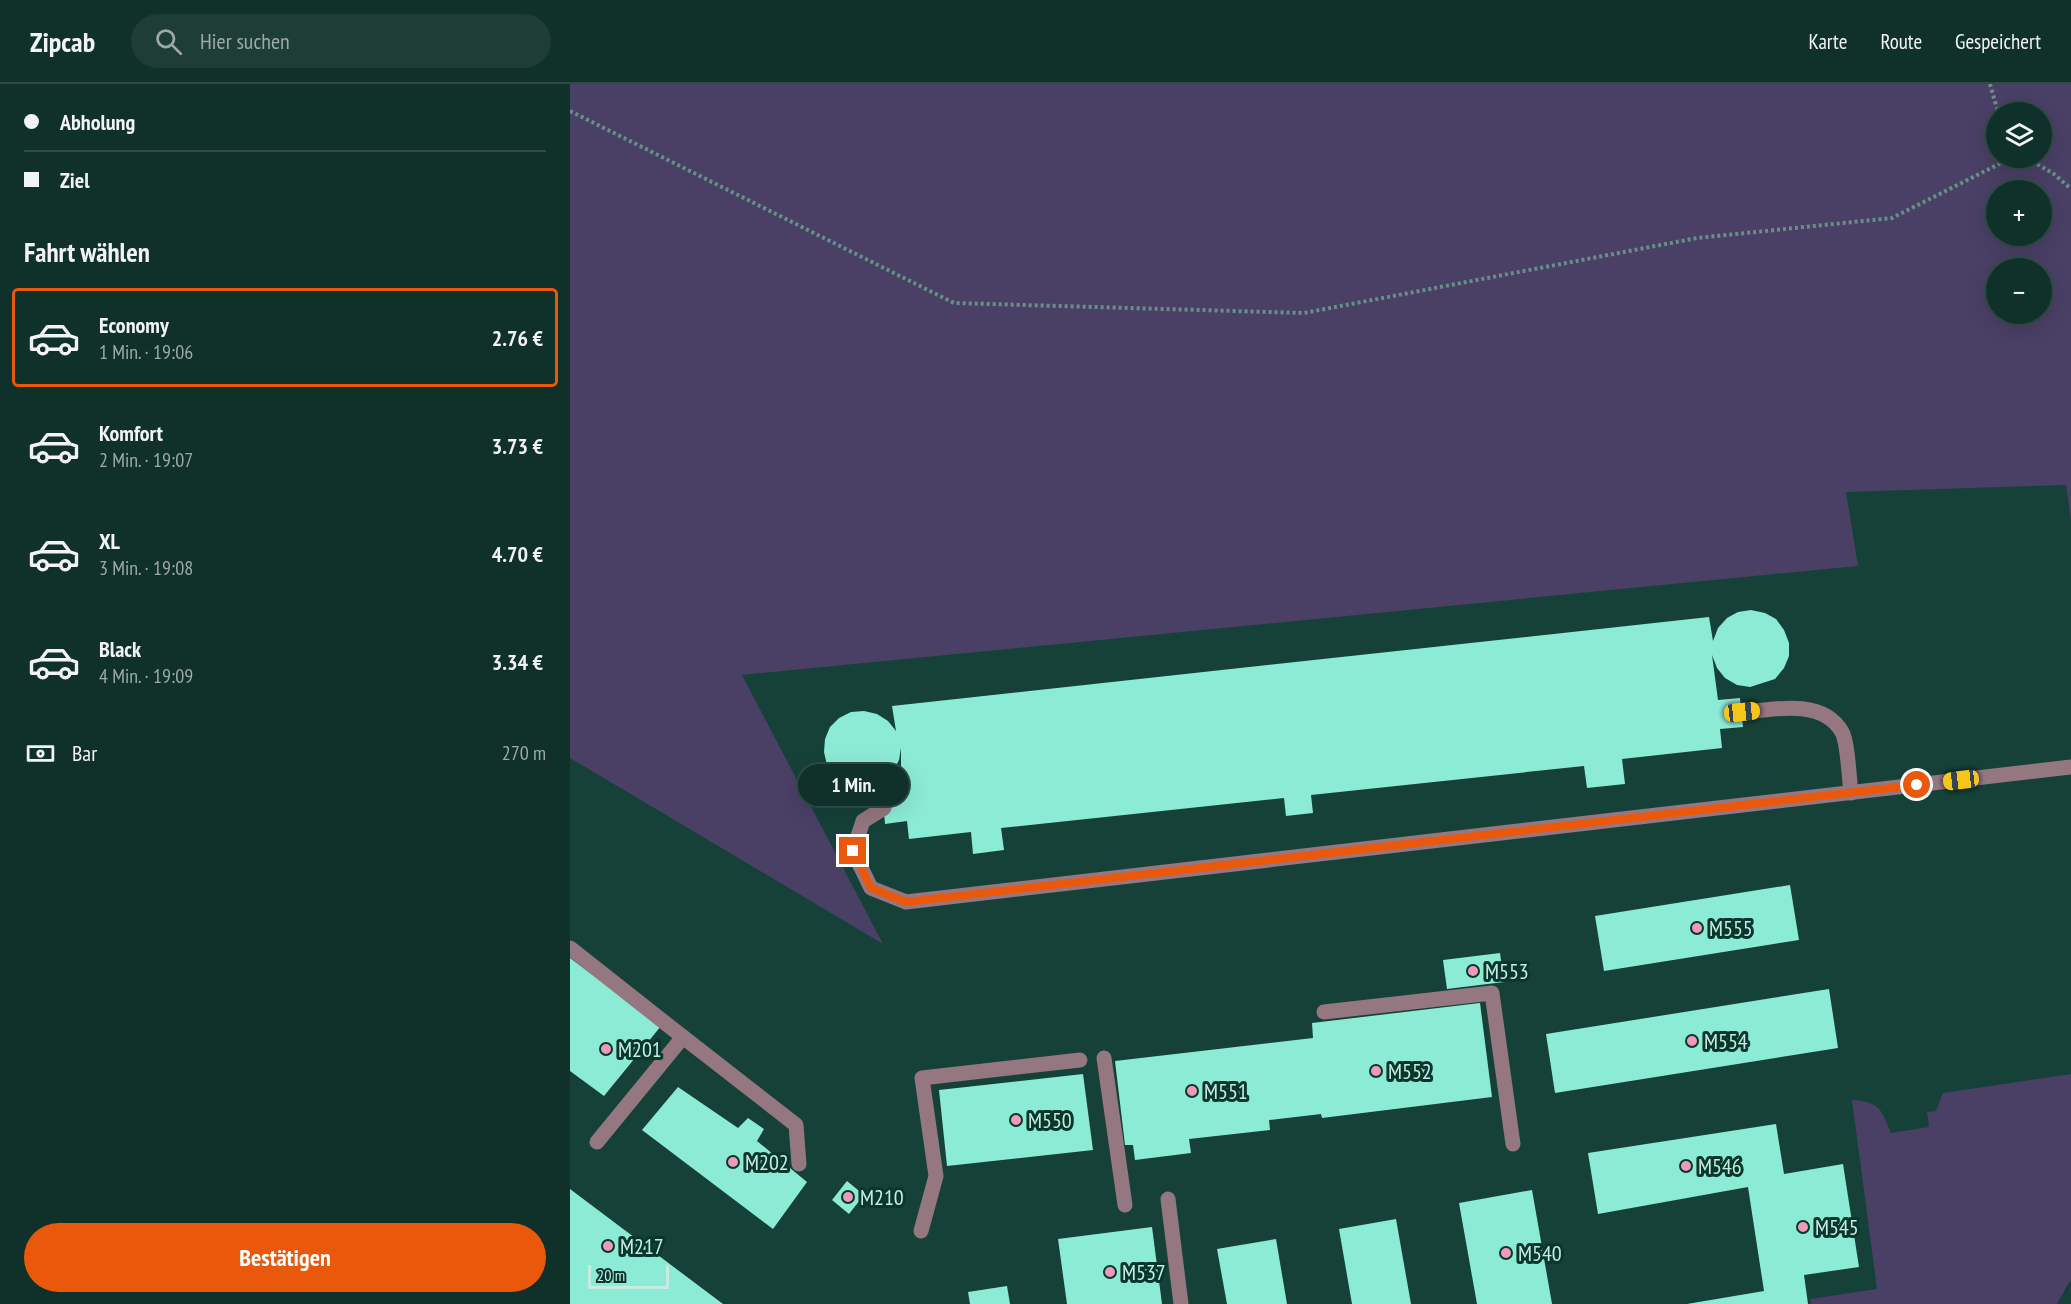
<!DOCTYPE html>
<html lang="de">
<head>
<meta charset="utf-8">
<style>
	:root { --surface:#10312a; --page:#1e3d36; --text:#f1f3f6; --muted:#9ca9a8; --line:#304c47; --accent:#ea580c }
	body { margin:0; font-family:"PT Sans Narrow",sans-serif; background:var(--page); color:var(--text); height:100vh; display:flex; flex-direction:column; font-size:22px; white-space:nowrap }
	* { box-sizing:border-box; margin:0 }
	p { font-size:20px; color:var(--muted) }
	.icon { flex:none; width:33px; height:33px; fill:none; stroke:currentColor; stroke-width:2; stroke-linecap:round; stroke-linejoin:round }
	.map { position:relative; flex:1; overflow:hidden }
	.details { display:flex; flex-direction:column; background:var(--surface); width:570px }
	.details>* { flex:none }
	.top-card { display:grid; align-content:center; height:132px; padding:0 24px; background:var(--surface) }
	.controls { position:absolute; left:1416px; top:18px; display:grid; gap:12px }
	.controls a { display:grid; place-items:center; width:66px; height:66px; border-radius:50%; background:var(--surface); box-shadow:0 6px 24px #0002,0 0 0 2px var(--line); font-size:30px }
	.scale { position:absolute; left:18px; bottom:15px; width:81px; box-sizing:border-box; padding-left:6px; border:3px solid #c6ece2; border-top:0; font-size:16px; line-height:21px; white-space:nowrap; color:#c6ece2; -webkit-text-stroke:4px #08372e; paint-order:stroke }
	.end { position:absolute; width:27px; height:27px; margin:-14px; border:8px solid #ea580c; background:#fff; box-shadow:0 0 0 3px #fff }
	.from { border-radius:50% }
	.bubble { position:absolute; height:42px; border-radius:21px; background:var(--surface); box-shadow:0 6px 24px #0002,0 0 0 2px var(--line); font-size:20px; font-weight:600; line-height:42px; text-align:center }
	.car { position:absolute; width:18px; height:36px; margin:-18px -9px; border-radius:8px; box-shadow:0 0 4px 2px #0007; background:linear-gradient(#f5c518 24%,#345 0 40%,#f5c518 0 76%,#345 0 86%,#f5c518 0) }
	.top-card b { display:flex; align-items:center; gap:21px; height:57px; font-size:22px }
	.top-card b+b { border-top:2px solid var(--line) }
	.top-card i { width:15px; height:15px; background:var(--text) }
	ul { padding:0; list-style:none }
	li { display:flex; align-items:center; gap:18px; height:99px; margin:0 12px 9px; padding:0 12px; border:3px solid transparent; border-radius:6px }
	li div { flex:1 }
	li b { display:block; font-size:22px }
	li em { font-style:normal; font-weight:600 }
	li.active { border-color:var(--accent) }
	li>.icon { width:54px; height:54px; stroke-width:1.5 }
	h2 { padding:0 24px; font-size:27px; line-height:72px }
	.pay { display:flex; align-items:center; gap:15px; height:66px; padding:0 24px; font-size:22px }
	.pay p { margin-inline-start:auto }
	.primary-button { display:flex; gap:12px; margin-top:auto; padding:12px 24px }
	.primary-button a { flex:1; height:69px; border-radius:36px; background:var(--accent); color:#fff; font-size:24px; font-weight:600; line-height:69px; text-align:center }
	header { display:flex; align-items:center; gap:36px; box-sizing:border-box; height:84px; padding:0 30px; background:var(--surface); border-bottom:2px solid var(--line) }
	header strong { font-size:28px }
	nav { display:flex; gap:33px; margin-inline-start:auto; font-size:21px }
	.search { width:420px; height:54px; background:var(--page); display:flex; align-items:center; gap:15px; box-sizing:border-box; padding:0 21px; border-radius:33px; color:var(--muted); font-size:22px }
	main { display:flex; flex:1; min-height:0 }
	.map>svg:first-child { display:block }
	.green { fill:#4a3f65; fill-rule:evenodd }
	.building { fill:#8cebd5 }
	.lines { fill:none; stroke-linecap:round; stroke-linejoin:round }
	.path { stroke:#679087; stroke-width:4; stroke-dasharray:3 3; stroke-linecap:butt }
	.minor { stroke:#947780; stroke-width:15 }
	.route { stroke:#ea580c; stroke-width:8 }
	.poi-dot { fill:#ef9ab8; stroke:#08372e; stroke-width:2 }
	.labels { text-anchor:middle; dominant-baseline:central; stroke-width:6; stroke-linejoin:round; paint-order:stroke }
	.poi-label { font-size:22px; fill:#c6ece2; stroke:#08372e; text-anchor:start }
</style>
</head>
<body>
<header>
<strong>Zipcab</strong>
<div class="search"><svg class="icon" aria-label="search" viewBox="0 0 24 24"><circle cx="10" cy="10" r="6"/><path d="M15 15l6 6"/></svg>Hier suchen</div>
<nav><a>Karte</a><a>Route</a><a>Gespeichert</a></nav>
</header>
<main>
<section class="details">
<div class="top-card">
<b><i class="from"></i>Abholung</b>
<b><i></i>Ziel</b>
</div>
<h2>Fahrt wählen</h2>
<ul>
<li class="active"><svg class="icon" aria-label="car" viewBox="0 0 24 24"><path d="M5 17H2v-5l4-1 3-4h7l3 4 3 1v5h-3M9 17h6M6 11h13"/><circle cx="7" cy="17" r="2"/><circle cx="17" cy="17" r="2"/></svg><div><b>Economy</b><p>1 Min. · 19:06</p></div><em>2.76 €</em></li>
<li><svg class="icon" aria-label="car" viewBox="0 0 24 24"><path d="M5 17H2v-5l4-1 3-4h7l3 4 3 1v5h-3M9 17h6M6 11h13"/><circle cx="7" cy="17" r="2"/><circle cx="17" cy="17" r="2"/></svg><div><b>Komfort</b><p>2 Min. · 19:07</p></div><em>3.73 €</em></li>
<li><svg class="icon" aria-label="car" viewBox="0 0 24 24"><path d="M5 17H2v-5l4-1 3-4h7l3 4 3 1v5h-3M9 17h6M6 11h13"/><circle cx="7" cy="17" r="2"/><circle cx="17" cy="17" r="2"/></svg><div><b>XL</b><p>3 Min. · 19:08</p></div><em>4.70 €</em></li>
<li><svg class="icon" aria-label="car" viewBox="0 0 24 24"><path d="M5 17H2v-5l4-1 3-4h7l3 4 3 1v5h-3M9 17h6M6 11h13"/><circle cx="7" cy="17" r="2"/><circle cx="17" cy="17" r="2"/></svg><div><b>Black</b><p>4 Min. · 19:09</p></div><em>3.34 €</em></li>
</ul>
<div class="pay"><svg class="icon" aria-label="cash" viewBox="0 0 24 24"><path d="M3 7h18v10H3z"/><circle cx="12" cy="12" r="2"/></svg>Bar<p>270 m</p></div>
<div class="primary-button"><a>Bestätigen</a></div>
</section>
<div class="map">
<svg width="1501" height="1220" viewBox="0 0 1501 1220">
	<rect width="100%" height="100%" fill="#154138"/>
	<!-- green -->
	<g class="green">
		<path d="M0 0H1501V437L1496 401 1276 408 1288 482 172 591 313 860 0 674ZM1426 28H1472V74H1426ZM1426 106H1472V152H1426ZM1426 184H1472V230H1426Z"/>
		<path d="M1501 990V1195L1487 1220H1241L1240 1215 1307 1205 1282 1016C1310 1018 1311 1025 1321 1049L1359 1043 1357 1028 1366 1027 1373 1009Z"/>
	</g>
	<!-- building -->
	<g class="building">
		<path d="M1181 526 1195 529 1206 535 1214 546 1219 559V572L1214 584 1205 595 1180 603 1167 601 1155 594 1147 584 1142 571 1148 616 1170 614 1173 643 1150 645 1152 664 1052 675 1055 700 1017 704 1014 682 741 711 743 729 716 732 714 714 431 744 434 766 403 770 401 748 339 755 337 737 315 740 312 706 331 704V664L329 676 323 688 313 697 301 702 288 703 275 700 264 692 257 681 254 668 255 655 260 643 269 634 281 628 294 627 307 630 318 637 326 647 322 622 1139 533 1143 557 1148 544 1157 534 1168 528Z"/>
		<path d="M1220 801 1229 856 1034 887 1025 832Z"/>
		<path d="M930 869 934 898 877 905 873 876Z"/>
		<path d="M0 874 91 942 34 1012 0 987Z"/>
		<path d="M1259 905 1268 964 985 1009 976 950Z"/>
		<path d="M910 919 922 1013 752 1034 751 1030 699 1036 700 1046 619 1055 621 1069 565 1076 563 1061H555L545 977 743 954 742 939Z"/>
		<path d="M513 990 523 1066 377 1082 369 1006Z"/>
		<path d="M108 1003 168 1044 178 1034 194 1045 187 1057 237 1098 203 1145 72 1046Z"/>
		<path d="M1206 1040 1214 1090 1273 1080 1289 1183 1234 1191 1238 1220H1117L1194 1207 1178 1103 1028 1130 1018 1069Z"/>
		<path d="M277 1097 294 1111 279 1130 262 1116Z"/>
		<path d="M0 1105 153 1220H0Z"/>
		<path d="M962 1106 982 1220H907L889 1119Z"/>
		<path d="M826 1135 841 1220H782L769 1145Z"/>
		<path d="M582 1143 592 1220H497L488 1155Z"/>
		<path d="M706 1155 717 1220H657L647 1165Z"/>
		<path d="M437 1202 440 1220H400L398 1208Z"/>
	</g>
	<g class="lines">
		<!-- path -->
		<g class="path">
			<path d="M1420 0 1428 28"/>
			<path d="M0 27 384 219 734 229 1127 154 1322 134 1441 74"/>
			<path d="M1457 74 1484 90 1501 105"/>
		</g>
		<!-- minor -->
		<g class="minor">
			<path d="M1171 629C1203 625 1253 614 1272 648 1278 659 1279 694 1281 709"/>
			<path d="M314 724 293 737 283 767 301 804 336 818 1501 683"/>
			<path d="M0 864 113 953"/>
			<path d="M754 928 922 909 943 1060"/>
			<path d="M534 974 555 1121"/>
			<path d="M27 1058 113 953 226 1041 229 1080"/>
			<path d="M598 1115 611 1220"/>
			<path d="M351 1147 366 1092 352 994 510 976"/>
		</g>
	</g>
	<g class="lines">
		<!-- route -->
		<path class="route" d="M283 767 301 804 336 818 1347 701"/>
	</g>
	<!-- markers -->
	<g class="poi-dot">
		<circle cx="1127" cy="844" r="6"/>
		<circle cx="903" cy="887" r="6"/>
		<circle cx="1122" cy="957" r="6"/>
		<circle cx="36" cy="965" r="6"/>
		<circle cx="806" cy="987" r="6"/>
		<circle cx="622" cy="1007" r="6"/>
		<circle cx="446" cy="1036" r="6"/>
		<circle cx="163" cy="1078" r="6"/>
		<circle cx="1116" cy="1082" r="6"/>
		<circle cx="278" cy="1113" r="6"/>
		<circle cx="1233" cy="1143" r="6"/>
		<circle cx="38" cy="1162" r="6"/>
		<circle cx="936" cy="1169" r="6"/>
		<circle cx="540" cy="1188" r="6"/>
	</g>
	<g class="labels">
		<!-- poi labels -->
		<g class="poi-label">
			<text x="1139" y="844">M555</text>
			<text x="915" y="887">M553</text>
			<text x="1134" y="957">M554</text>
			<text x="48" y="965">M201</text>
			<text x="818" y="987">M552</text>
			<text x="634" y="1007">M551</text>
			<text x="458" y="1036">M550</text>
			<text x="175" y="1078">M202</text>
			<text x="1128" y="1082">M546</text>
			<text x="290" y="1113">M210</text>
			<text x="1245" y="1143">M545</text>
			<text x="50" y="1162">M217</text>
			<text x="948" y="1169">M540</text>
			<text x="552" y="1188">M537</text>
		</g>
	</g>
</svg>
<div class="controls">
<a><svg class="icon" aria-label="layers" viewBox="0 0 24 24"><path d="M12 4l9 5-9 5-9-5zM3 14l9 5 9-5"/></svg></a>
<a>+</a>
<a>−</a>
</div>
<div class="scale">20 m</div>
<i class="end from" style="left:1347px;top:701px"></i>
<i class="end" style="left:283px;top:767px"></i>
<div class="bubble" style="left:228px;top:680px;width:111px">1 Min.</div>
<i class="car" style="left:1172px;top:628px;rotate:84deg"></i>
<i class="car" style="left:1391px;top:696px;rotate:263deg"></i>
</div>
</main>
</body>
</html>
